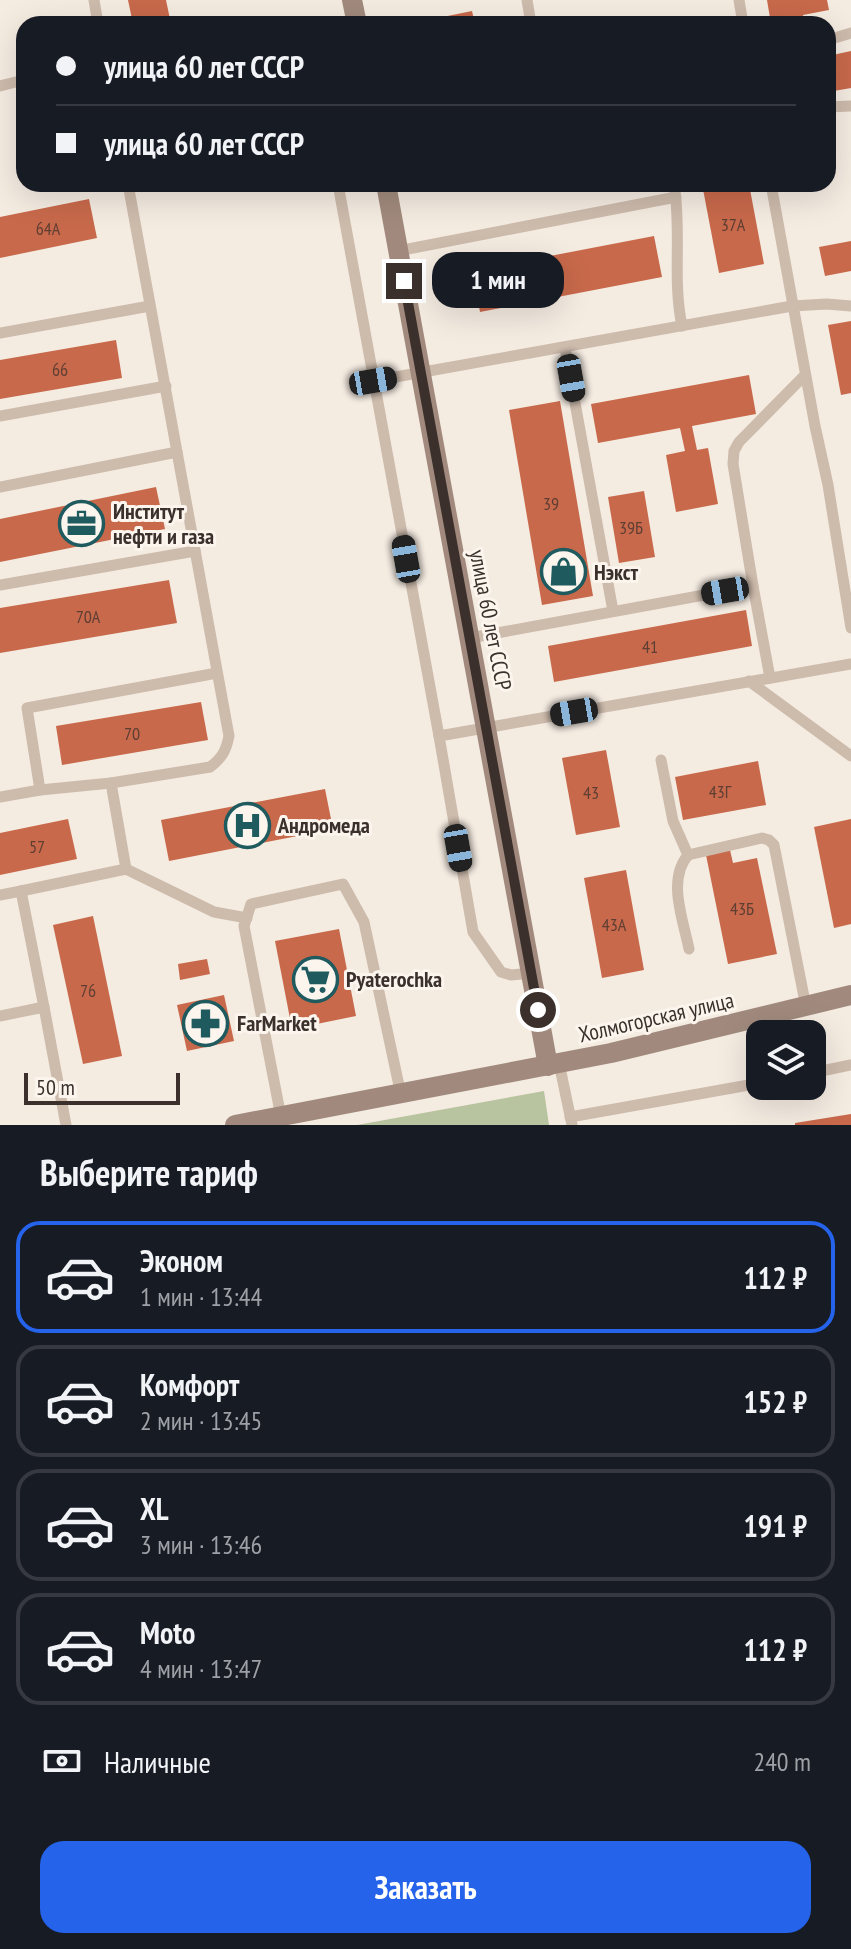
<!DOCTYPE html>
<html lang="ru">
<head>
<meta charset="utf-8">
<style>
	:root { --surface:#171b24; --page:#242831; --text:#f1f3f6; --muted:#9ea1a6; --line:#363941; --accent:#2563eb }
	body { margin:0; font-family:"PT Sans Narrow",sans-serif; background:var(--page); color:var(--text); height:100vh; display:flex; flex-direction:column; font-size:30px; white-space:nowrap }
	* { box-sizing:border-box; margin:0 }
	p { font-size:26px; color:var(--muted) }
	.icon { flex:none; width:44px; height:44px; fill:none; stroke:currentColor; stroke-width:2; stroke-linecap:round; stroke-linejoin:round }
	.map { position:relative; height:1125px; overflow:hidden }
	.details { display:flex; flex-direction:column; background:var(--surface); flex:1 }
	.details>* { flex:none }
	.hud { position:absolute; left:16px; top:16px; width:820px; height:176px; border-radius:24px; box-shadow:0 8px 32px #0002; display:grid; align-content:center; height:176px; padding:0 40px; background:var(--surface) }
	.fabs { position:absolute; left:746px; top:1020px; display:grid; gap:16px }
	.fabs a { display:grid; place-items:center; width:80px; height:80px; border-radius:16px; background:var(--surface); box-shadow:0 8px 32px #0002; font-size:40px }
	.scale { position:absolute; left:24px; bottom:20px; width:156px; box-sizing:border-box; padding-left:8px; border:4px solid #3b302b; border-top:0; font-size:22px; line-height:28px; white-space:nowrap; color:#3b302b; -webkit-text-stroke:6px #fbf5ee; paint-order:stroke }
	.end { position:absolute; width:36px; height:36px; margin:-18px; border:10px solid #3b302b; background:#fff; box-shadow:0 0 0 4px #fff }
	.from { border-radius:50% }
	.bubble { position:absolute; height:56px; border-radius:24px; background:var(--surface); box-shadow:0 8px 32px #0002; font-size:26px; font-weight:700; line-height:56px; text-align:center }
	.car { position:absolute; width:24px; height:48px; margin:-24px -12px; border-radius:10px; box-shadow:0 0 6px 2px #0007; background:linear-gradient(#222 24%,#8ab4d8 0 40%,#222 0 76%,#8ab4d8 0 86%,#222 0) }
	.hud b { display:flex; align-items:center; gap:28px; height:76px; font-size:30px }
	.hud b+b { border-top:2px solid var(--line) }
	.hud i { width:20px; height:20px; background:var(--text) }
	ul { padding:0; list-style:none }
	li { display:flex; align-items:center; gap:24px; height:112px; margin:0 16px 12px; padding:0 24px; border:4px solid var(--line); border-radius:24px }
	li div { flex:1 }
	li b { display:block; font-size:30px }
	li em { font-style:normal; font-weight:700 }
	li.selected { border-color:var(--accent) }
	li>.icon { width:72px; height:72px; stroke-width:1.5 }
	h2 { padding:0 40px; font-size:36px; line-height:96px }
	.pay { display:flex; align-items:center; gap:20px; height:88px; padding:0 40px; font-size:30px }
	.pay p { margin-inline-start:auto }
	.action { display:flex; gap:16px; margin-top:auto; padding:16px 40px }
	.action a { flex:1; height:92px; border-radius:24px; background:var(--accent); color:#fff; font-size:32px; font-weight:700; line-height:92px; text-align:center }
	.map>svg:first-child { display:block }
	.green { fill:#b8c4a0 }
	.building { fill:#c8694b }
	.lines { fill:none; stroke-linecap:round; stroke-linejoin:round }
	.lane { stroke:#cdbbac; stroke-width:11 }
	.secondary { stroke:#a18a7d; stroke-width:20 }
	.route { stroke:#3b302b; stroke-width:10 }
	.labels { text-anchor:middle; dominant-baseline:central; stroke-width:6; stroke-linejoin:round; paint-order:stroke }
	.number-label { font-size:18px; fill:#5e3e33 }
	.poi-label { font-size:22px; font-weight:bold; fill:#3b302b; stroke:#fbf5ee; text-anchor:start }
	.street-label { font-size:22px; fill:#3b302b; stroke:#fbf5ee }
</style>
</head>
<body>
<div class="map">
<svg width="851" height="1125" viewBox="0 0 851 1125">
	<rect width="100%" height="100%" fill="#f4ebe1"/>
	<!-- green -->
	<path class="green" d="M544 1091 549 1125H357Z"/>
	<!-- building -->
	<g class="building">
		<path d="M128 0H166L171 24H133Z"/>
		<path d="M767 0H827L829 10 803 15 805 24H771Z"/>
		<path d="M472 11 475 24H428V20Z"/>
		<path d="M851 51V88L828 92V56Z"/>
		<path d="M702 184H749L764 264 719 273Z"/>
		<path d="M89 199 97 238 0 258V217Z"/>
		<path d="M654 236 662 277 480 312 472 271Z"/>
		<path d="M851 241V271L825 276 819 247Z"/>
		<path d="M851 321V393L841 395 828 325Z"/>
		<path d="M116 340 122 378 0 399V360Z"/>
		<path d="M749 375 756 414 692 426 697 450 708 448 718 504 676 512 666 455 685 451 680 428 598 443 591 404Z"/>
		<path d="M560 401 593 596 542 605 509 410Z"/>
		<path d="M156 487 165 529 0 562V519Z"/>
		<path d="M644 491 655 557 619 563 608 497Z"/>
		<path d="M169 580 177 623 0 653V608Z"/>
		<path d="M746 610 752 646 554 682 548 646Z"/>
		<path d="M201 702 208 740 62 765 56 726Z"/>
		<path d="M606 750 620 827 576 835 562 758Z"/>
		<path d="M758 761 766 805 683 820 675 777Z"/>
		<path d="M325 789 333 829 169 861 161 820Z"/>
		<path d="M68 819 77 859 0 875V833Z"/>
		<path d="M851 819V924L834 928 814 827Z"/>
		<path d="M730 850 733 863 757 858 777 954 728 964 706 855Z"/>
		<path d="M626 870 644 970 602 978 584 878Z"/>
		<path d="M93 916 122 1056 83 1064 53 925Z"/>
		<path d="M339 929 356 1016 292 1029 275 941Z"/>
		<path d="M207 959 210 974 180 980 178 964Z"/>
		<path d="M224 995 234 1041 187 1051 177 1005Z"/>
		<path d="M851 1114V1125H795V1123Z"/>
	</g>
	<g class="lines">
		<!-- lane -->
		<g class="lane">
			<path d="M94 0 98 24"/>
			<path d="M527 0 531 24"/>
			<path d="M739 0 743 24"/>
			<path d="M828 40 851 33"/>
			<path d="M0 86 24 80"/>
			<path d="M828 107 851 106"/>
			<path d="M338 184 439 736"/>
			<path d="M674 184C682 232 672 278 682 326"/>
			<path d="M771 184 815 426 828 485 851 628"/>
			<path d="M398 251 676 197"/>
			<path d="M0 333 150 306"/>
			<path d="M565 348 613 611"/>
			<path d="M373 381 792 306 827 304 851 306"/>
			<path d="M0 416 166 386"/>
			<path d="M0 487 177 452"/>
			<path d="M0 585 195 551"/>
			<path d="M753 586 733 464 734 451 739 442 805 375"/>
			<path d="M470 638 753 586 770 678"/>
			<path d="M749 681 851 756"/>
			<path d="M661 760 673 821 688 855C667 880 683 919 689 949"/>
			<path d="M111 783 126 869 214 912 247 918"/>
			<path d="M40 790 27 708 217 673"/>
			<path d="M0 797 40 790 111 783 210 767C222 758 226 751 229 736L128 184"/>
			<path d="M688 855 762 838 769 840 774 845 806 1007"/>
			<path d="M0 895 21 891"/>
			<path d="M532 973 511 975 501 972 473 932 439 736 851 664"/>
			<path d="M44 1007 21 891 126 869"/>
			<path d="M0 1016 44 1007 66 1125"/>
			<path d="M559 1063 572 1125"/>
			<path d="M812 1073 851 1065"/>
			<path d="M281 1117 244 926 251 904 343 884 364 922 401 1095"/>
			<path d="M570 1117 760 1083"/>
		</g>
		<!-- secondary -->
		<g class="secondary">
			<path d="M352 0 357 24"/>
			<path d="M386 184 548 1066"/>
			<path d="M235 1125 611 1053 851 995"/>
		</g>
	</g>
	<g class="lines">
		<!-- route -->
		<path class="route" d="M404 281 538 1010"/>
	</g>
	<!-- icons -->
	<defs>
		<symbol id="office-ring" viewBox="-11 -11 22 22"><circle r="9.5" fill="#fbf5ee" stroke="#1f5a5e" stroke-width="1.5"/><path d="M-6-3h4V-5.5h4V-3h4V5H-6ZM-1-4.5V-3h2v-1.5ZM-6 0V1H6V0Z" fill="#1f5a5e"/></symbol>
		<symbol id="shop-ring" viewBox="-11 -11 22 22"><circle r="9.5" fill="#fbf5ee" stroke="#1f5a5e" stroke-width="1.5"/><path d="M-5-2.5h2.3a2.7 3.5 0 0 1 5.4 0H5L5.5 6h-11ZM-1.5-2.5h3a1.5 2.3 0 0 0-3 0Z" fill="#1f5a5e"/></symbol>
		<symbol id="hospital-ring" viewBox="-11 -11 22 22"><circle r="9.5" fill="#fbf5ee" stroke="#1f5a5e" stroke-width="1.5"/><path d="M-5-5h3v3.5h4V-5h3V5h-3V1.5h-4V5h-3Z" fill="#1f5a5e"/></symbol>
		<symbol id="supermarket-ring" viewBox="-11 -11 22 22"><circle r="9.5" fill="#fbf5ee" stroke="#1f5a5e" stroke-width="1.5"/><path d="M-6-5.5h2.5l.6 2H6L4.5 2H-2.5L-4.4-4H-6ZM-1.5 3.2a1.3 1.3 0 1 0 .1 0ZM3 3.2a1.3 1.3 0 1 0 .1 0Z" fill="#1f5a5e"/></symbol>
		<symbol id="pharmacy-ring" viewBox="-11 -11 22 22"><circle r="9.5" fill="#fbf5ee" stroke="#1f5a5e" stroke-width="1.5"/><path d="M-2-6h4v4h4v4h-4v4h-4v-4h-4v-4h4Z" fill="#1f5a5e"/></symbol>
	</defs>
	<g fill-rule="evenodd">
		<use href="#office-ring" x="56" y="498" width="51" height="51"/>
		<use href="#shop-ring" x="538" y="546" width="51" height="51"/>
		<use href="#hospital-ring" x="222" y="800" width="51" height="51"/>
		<use href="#supermarket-ring" x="290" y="954" width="51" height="51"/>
		<use href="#pharmacy-ring" x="180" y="998" width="51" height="51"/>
	</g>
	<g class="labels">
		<!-- number labels -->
		<g class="number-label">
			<text x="733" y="224">37А</text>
			<text x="48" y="228">64А</text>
			<text x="60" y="369">66</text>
			<text x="551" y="503">39</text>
			<text x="631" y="527">39Б</text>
			<text x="88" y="616">70А</text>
			<text x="650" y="646">41</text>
			<text x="132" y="733">70</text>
			<text x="720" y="791">43Г</text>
			<text x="591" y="792">43</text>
			<text x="37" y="846">57</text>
			<text x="742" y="908">43Б</text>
			<text x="614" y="924">43А</text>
			<text x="88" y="990">76</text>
		</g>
		<!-- poi labels -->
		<g class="poi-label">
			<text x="113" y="511">Институт<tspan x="113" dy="25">нефти и газа</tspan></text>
			<text x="594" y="572">Нэкст</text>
			<text x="278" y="825">Андромеда</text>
			<text x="346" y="979">Pyaterochka</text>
			<text x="237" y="1023">FarMarket</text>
		</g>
		<!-- street labels -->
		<g class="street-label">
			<text transform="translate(491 620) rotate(79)">улица 60 лет СССР</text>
			<text transform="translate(656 1017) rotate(-13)">Холмогорская улица</text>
		</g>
	</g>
</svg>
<div class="fabs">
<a><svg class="icon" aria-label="layers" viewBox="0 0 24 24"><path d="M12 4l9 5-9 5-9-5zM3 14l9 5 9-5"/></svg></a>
</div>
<div class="scale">50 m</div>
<i class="end from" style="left:538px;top:1010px"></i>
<i class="end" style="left:404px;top:281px"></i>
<div class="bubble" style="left:432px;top:252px;width:132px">1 мин</div>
<i class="car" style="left:571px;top:378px;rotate:170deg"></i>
<i class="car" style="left:373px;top:381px;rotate:80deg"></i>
<i class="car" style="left:406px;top:559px;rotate:350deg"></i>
<i class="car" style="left:725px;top:591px;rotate:260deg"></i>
<i class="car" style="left:574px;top:712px;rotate:260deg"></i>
<i class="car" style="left:458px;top:848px;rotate:170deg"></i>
<div class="hud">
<b><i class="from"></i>улица 60 лет СССР</b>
<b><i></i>улица 60 лет СССР</b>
</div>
</div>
<section class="details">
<h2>Выберите тариф</h2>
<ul>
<li class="selected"><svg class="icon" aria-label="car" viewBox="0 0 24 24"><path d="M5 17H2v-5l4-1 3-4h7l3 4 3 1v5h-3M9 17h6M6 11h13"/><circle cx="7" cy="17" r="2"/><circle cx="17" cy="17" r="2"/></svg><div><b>Эконом</b><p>1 мин · 13:44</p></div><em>112 ₽</em></li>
<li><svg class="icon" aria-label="car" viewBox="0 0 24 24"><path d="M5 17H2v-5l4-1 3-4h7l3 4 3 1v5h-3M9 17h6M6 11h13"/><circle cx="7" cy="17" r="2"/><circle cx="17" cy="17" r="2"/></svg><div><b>Комфорт</b><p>2 мин · 13:45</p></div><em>152 ₽</em></li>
<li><svg class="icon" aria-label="car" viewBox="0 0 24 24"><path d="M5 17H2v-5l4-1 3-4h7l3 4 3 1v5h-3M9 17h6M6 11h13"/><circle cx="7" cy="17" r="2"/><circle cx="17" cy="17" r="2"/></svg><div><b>XL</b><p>3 мин · 13:46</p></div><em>191 ₽</em></li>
<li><svg class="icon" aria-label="car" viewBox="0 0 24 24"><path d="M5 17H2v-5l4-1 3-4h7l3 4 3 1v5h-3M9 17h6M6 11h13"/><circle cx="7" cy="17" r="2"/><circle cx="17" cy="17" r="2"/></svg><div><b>Moto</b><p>4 мин · 13:47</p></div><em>112 ₽</em></li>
</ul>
<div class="pay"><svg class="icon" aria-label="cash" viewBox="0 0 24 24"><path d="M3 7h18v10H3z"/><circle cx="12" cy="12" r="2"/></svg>Наличные<p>240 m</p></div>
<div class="action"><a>Заказать</a></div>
</section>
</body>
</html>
